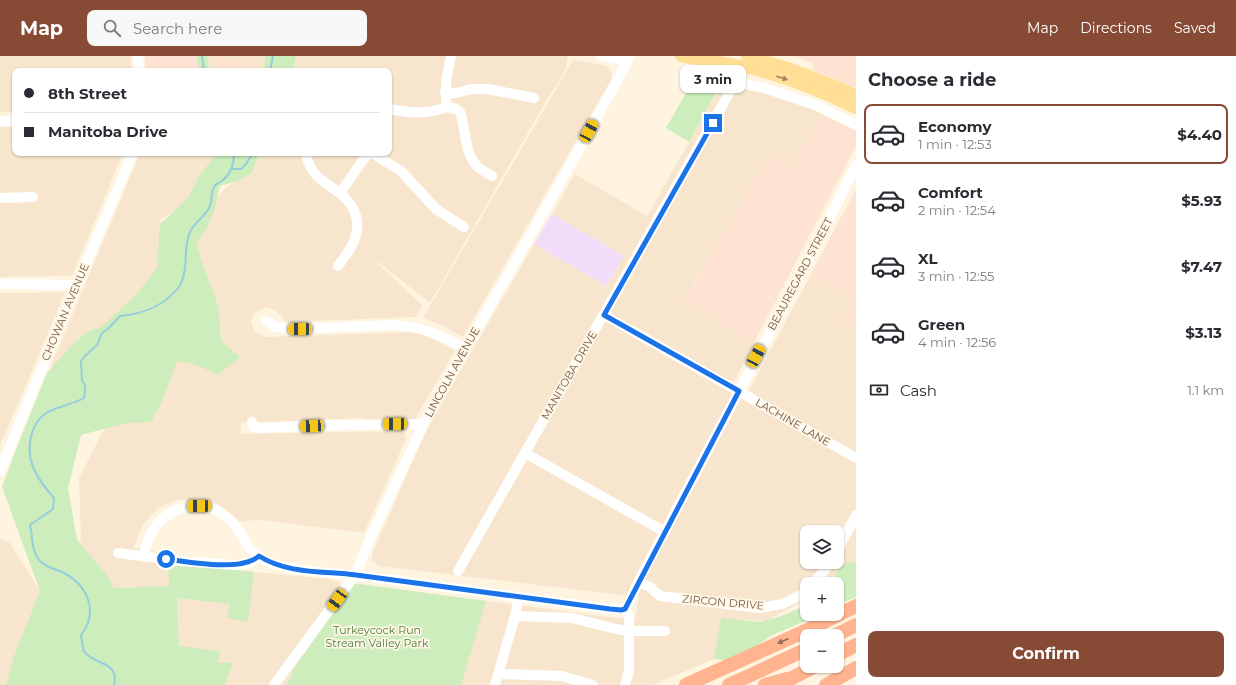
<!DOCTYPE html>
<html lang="en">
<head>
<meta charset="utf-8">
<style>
	:root { --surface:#fff; --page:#f7f7f7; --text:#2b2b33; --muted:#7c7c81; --line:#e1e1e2; --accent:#864a35 }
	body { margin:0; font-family:Montserrat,sans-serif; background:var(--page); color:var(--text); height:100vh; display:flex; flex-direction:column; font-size:15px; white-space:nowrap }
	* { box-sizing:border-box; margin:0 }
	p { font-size:13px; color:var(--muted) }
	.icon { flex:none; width:22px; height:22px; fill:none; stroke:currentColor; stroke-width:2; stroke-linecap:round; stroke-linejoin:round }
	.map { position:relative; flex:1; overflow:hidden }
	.side { display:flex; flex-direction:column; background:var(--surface); width:380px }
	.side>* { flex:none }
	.top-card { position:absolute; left:12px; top:12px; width:380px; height:88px; border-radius:8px; box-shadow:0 1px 3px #0004; display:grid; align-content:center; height:88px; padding:0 12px; background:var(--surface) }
	.buttons { position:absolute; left:800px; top:469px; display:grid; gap:8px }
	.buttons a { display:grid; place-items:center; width:44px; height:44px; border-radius:8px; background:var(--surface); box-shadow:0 1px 3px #0004; font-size:20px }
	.end { position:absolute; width:18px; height:18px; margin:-9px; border:5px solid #1a73e8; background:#fff; box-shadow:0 0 0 2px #fff }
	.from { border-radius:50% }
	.bubble { position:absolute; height:28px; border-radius:8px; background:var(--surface); box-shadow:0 1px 3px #0004; font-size:13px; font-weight:700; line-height:28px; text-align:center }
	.car { position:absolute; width:12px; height:24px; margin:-12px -6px; border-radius:5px; box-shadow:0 0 3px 1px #0007; background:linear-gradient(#f5c518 24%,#345 0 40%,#f5c518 0 76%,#345 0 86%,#f5c518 0) }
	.top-card b { display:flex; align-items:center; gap:14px; height:38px; font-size:15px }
	.top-card b+b { border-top:1px solid var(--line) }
	.top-card i { width:10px; height:10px; background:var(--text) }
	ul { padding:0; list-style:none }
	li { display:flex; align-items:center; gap:12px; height:60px; margin:0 8px 6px; padding:0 4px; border:2px solid transparent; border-radius:8px }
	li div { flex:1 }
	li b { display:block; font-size:15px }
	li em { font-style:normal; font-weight:700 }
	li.active { border-color:var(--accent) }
	li>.icon { width:36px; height:36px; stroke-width:1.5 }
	h2 { padding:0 12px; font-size:18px; line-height:48px }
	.pay { display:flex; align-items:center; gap:10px; height:44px; padding:0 12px; font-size:15px }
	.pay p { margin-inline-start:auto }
	.cta { display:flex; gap:8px; margin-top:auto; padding:8px 12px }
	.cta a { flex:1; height:46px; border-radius:8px; background:var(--accent); color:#fff; font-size:16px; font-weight:700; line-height:46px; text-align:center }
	header { display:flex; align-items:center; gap:24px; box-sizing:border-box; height:56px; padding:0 20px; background:var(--accent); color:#fff }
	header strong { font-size:19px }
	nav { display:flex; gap:22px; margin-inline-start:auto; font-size:14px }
	.search { width:280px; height:36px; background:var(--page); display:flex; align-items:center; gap:10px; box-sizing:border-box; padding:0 14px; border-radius:8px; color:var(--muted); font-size:15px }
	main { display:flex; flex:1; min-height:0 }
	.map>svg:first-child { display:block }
	.residential { fill:#f7e6cd; fill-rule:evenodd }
	.commercial { fill:#ffe3d2 }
	.education { fill:#f1dcfa }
	.green { fill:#cdedbc }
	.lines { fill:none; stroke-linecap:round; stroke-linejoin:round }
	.stream { stroke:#97cddc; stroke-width:2 }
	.minor { stroke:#fff; stroke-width:10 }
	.major { stroke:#ffdf95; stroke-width:12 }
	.highway { stroke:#ffb48f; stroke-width:14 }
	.oneway { fill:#a0825c }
	.oneway2 { fill:#926c53 }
	.route { stroke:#1a73e8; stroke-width:5 }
	.labels { text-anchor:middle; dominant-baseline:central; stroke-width:3.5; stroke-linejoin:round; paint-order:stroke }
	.street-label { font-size:11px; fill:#775a44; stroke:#fff7e7 }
	.park-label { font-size:11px; fill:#4b7e3b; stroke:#fff7e7 }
</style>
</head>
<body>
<header>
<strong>Map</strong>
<div class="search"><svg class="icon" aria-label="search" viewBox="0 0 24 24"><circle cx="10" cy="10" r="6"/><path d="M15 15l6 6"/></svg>Search here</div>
<nav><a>Map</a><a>Directions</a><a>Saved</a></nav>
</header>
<main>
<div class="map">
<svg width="856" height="629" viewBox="0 0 856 629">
	<rect width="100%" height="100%" fill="#fef4df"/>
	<!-- residential -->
	<g class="residential">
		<path d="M0 0H131V15H15V56H0Z"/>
		<path d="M207 0H265L264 10 262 15H210Z"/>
		<path d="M297 0H568L564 18 549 40 430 247 370 200 423 250 416 261 287 266 275 254 266 251 253 258 251 266 254 275 265 281 415 276 431 281 455 295 415 363 363 365V362L241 367V378L404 375 406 383 364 477 261 464 238 465 223 451 207 443 177 444 159 452 144 467 133 492 168 497 169 530 90 533 77 485H81L79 422 104 373 24 375 140 97H231L197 139 160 164 169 222 196 189 208 170 218 140 228 130 252 117 259 97H389V15H294Z"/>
		<path d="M573 4 606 10 612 17 611 24 463 281 439 268 423 262Z"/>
		<path d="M722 28 772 38 823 56 791 112 768 101 683 245 755 285 732 330 747 338 810 220 854 241 842 265 856 272V518L837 528H807V543L766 565 721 563 714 603 653 629H447L475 543 616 562 635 563 639 541 379 510 372 505V498L426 375 534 188 606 230 624 200 552 158 575 118 647 160ZM807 476H837V506H807Z"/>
		<path d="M0 71H15V97H123L72 220 0 221Z"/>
		<path d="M65 236 34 310 0 390V237Z"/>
		<path d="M0 482 10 487 40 535 14 600V629H0Z"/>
		<path d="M254 516 330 523 339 526 341 532 294 593 304 599 291 617 320 629H225L233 606 218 607 220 595 179 591 177 542 230 548 248 566Z"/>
	</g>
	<!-- commercial -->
	<g class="commercial">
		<path d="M145 0H198L204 15H145Z"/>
		<path d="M218 0 251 7 250 15H225L215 13Z"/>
		<path d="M795 0H856V32L813 14V7Z"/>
		<path d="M823 56 856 73V90L755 285 683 246 768 101 791 112Z"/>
		<path d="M856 133V272L842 265 853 241 810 220Z"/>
	</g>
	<!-- education -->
	<path class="education" d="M552 158 624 200 606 230 534 188Z"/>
	<!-- green -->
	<g class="green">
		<path d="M196 0H207L210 15H200Z"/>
		<path d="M265 0H296L294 15H262L264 10Z"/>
		<path d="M700 13 725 21 689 86 666 72Z"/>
		<path d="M215 97H259L252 117 238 125 220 130 215 152 208 170 196 189 218 249 221 285 240 301 218 319 197 309 177 305 161 347 151 366 126 367 81 379 68 432 77 484 107 519 114 532 169 530 168 502 238 510 237 514 254 516 248 566 227 562 230 548 177 542 179 590 220 595 218 607 233 606 225 629H6L14 600 40 535 2 431 19 386 47 317 72 289 88 275 101 271 136 239 157 212 160 168 189 141 199 120 215 100Z"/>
		<path d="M847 506 856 508V541L837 549V528H829L840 512Z"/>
		<path d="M353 527 486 545 461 629H285L293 618 291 617Z"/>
		<path d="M807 549V558H821L813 562 772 579 734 605 714 603 721 562 760 566 779 561Z"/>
	</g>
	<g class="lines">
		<!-- stream -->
		<g class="stream">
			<path d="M202 0 204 15"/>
			<path d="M270 15 273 0"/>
			<path d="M231 113H241L246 108 253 97"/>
			<path d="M114 629C120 604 92 609 84 595 82 590 82 584 81 579 99 556 88 530 64 517 56 513 46 512 39 504 31 494 33 481 30 469L53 453 54 442C45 432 38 423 33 411 26 393 30 368 46 357 58 350 72 349 84 342L85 335V329L82 324 81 305 85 300 97 289 102 277 109 272 120 260C143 258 163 251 178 232 190 216 182 194 190 176 194 167 204 161 209 152 213 146 210 137 214 131 216 127 220 127 223 124 232 117 234 107 234 97"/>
		</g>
		<!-- minor -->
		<g class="minor">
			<path d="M138 0 139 15"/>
			<path d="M451 0C447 18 444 32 447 51L456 53 460 56C466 73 464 95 476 109 481 114 487 117 492 120"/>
			<path d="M601 0 627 5"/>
			<path d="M736 26 764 32 815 49 856 69"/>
			<path d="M445 37H456L472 33H487L534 42"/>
			<path d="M389 53C411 57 425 59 447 51"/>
			<path d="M0 65H15"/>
			<path d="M306 97C310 131 347 129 356 160 361 180 350 194 338 210"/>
			<path d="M372 97 401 115 436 153 464 171"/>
			<path d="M340 137 368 97"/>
			<path d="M0 142 33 141"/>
			<path d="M0 228 76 229"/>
			<path d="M604 259 856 402"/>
			<path d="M266 265 276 271 291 273 394 269C422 270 441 280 465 292"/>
			<path d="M252 366 254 371 259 372 339 369 423 368"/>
			<path d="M525 397 665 476"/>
			<path d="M0 415 57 276 133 97"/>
			<path d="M145 494C151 468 171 449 199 450 214 451 228 459 237 472 242 479 245 488 252 494 259 502 270 508 280 510 309 517 341 517 370 521 450 532 530 543 610 553H623"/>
			<path d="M837 495 856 459"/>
			<path d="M118 497 180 505 235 509 250 507 259 500"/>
			<path d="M458 515 744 11"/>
			<path d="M638 526 650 531 660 540 760 552 782 548 803 538 807 534"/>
			<path d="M813 528 831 506"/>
			<path d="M623 553 628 549 638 526 807 207 856 109"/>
			<path d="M623 553 629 559V615L625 629"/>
			<path d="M515 560 572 562 616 573 628 575H665"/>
			<path d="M499 618 562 620 593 629"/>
			<path d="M274 629 355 519 372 478 427 361 585 83 625 10 629 0"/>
			<path d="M495 629 515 560 519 541"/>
		</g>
		<!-- major -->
		<g class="major">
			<path d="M681 0C702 4 724 6 745 11 783 20 821 35 856 52"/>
			<path d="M747 0C785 10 820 23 856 39"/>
		</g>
		<!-- highway -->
		<g class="highway">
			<path d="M834 580 856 569"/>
			<path d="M837 599 856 589"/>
			<path d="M686 629 812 572 856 550"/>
			<path d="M729 629 807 593"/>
			<path d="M765 629 787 623"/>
			<path d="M779 629 815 610"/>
			<path d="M826 629 856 612"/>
		</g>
	</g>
	<!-- one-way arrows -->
	<defs><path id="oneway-solid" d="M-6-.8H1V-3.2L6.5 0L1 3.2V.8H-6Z"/></defs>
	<use class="oneway" href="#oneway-solid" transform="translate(782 22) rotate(17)"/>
	<use class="oneway2" href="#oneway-solid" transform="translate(783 585) rotate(156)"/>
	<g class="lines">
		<!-- route -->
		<path class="route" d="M166 503C189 506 241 516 259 500 287 518 324 515 356 519 441 530 525 542 610 553L621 554 625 553 739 335 604 259 713 67"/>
	</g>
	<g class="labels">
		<!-- street labels -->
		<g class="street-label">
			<text transform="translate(800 218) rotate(-62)">BEAUREGARD STREET</text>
			<text transform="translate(65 256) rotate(-67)">CHOWAN AVENUE</text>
			<text transform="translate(452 316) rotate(-61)">LINCOLN AVENUE</text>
			<text transform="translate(569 319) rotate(-60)">MANITOBA DRIVE</text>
			<text transform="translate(793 366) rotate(30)">LACHINE LANE</text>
			<text transform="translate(723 546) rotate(5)">ZIRCON DRIVE</text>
		</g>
		<!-- park labels -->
		<g class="park-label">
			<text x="377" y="574">Turkeycock Run<tspan x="377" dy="13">Stream Valley Park</tspan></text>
		</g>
	</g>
</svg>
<div class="buttons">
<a><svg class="icon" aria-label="layers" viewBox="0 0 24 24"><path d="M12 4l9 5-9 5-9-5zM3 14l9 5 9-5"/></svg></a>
<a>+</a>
<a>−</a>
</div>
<i class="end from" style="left:166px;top:503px"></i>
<i class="end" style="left:713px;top:67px"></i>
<div class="bubble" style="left:680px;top:9px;width:66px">3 min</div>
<i class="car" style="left:589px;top:75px;rotate:29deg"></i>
<i class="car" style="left:300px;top:273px;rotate:269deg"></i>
<i class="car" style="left:756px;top:300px;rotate:28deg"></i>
<i class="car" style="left:395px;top:368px;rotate:269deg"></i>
<i class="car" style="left:312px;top:370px;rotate:267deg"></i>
<i class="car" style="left:199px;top:450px;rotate:269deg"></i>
<i class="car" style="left:337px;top:544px;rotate:216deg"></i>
<div class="top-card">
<b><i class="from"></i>8th Street</b>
<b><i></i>Manitoba Drive</b>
</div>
</div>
<section class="side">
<h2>Choose a ride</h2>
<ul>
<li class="active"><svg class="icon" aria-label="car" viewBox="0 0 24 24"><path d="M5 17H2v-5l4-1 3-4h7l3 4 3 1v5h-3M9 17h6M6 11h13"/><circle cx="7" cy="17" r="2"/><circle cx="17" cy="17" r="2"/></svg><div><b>Economy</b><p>1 min · 12:53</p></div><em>$4.40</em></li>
<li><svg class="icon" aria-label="car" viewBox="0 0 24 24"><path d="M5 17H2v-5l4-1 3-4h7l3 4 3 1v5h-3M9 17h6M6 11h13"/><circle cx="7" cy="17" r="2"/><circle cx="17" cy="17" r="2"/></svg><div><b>Comfort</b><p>2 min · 12:54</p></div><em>$5.93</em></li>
<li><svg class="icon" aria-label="car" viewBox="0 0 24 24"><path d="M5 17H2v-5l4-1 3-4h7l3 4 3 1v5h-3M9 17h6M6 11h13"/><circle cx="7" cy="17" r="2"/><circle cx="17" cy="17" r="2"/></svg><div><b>XL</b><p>3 min · 12:55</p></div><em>$7.47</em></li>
<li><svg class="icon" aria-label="car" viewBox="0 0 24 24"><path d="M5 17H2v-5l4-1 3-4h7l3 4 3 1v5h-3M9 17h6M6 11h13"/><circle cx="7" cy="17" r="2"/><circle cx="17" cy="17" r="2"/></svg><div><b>Green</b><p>4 min · 12:56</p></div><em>$3.13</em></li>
</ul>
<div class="pay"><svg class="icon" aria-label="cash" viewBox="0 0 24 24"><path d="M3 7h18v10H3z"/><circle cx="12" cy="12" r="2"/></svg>Cash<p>1.1 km</p></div>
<div class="cta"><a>Confirm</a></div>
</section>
</main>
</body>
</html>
